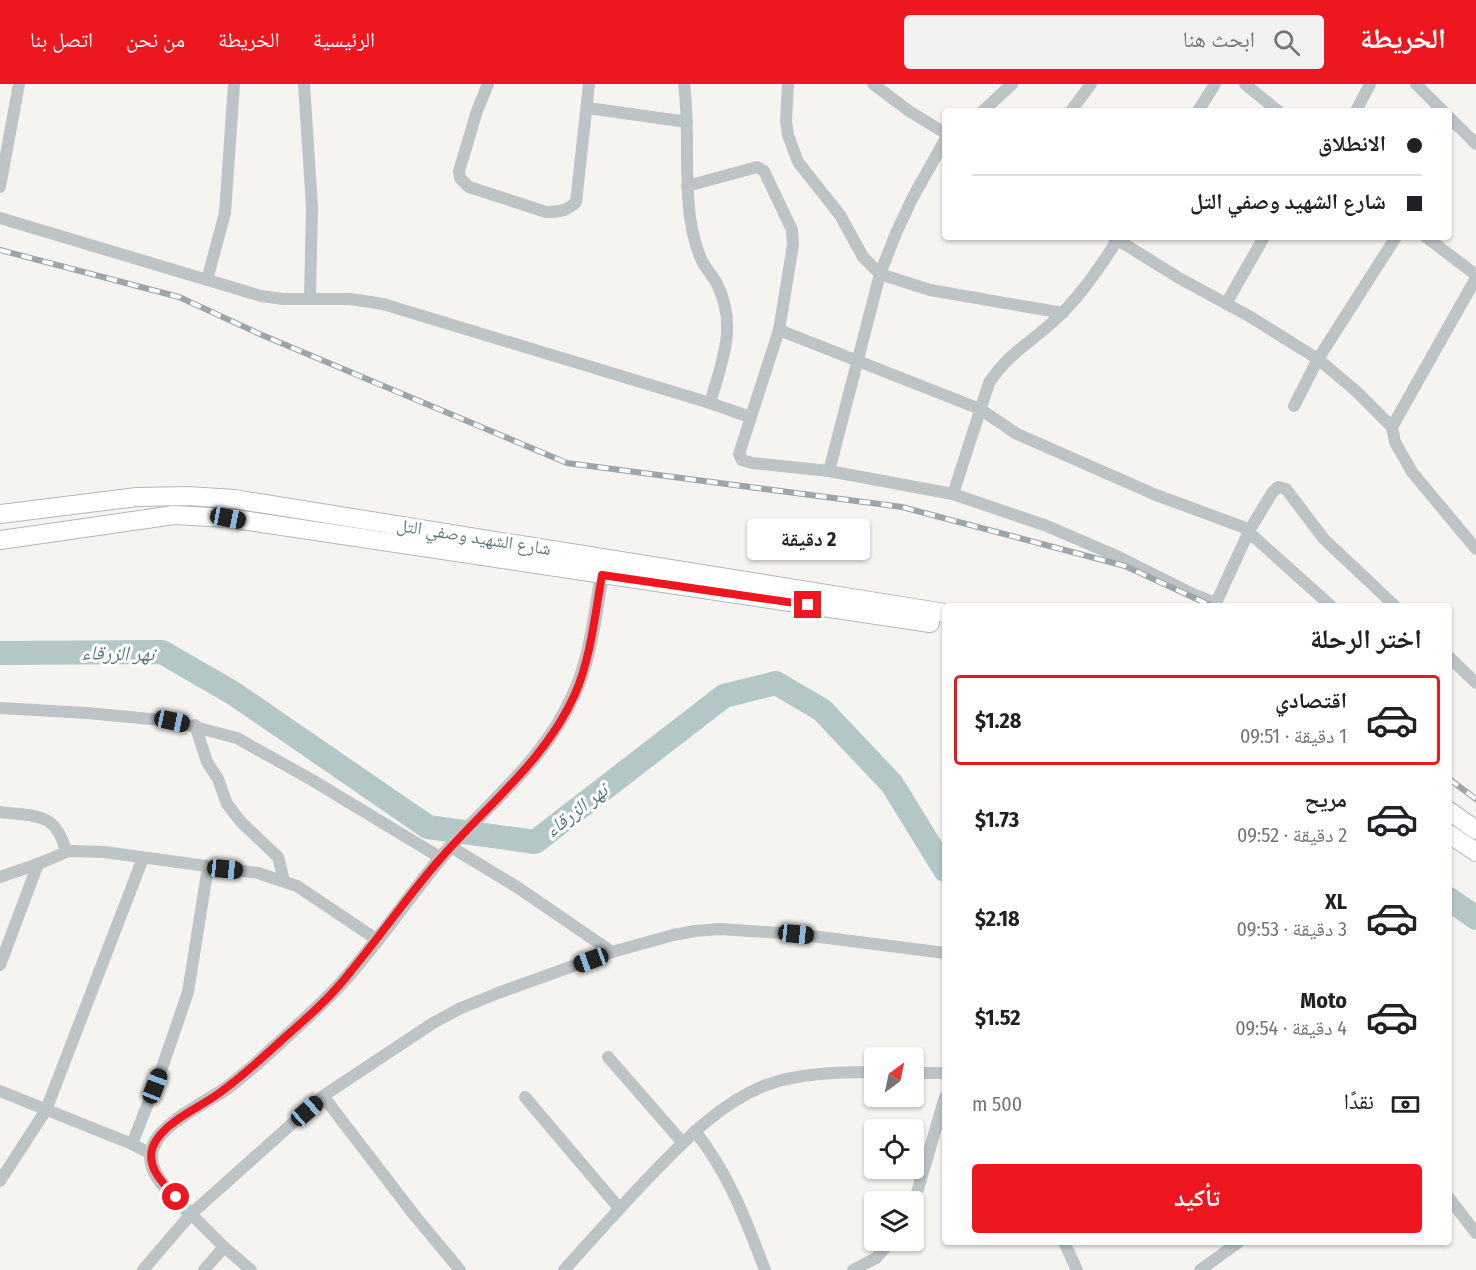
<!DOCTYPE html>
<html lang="ar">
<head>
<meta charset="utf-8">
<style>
	:root { --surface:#fff; --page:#f2f2f2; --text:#202124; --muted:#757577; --line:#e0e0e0; --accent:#ef171f }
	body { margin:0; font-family:"Fira Sans Condensed","Noto Naskh Arabic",sans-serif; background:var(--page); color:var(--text); direction:rtl; height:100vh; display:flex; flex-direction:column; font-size:22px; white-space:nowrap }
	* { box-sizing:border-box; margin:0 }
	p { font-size:20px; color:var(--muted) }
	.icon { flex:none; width:33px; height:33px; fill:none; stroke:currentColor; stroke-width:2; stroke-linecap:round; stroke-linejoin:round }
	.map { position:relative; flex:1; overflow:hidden; direction:ltr }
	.side { position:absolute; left:942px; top:519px; width:510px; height:642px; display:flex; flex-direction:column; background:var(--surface); border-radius:6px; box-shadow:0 2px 4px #0004; direction:rtl }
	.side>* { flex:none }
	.hud { position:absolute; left:942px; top:24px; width:510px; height:132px; border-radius:6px; box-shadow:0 2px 4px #0004; direction:rtl; display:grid; align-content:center; height:132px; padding:0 30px; background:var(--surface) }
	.needle { width:39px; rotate:33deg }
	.tools { position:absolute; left:864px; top:963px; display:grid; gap:12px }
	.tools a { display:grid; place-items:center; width:60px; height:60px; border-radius:6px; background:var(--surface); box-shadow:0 2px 4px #0004; font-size:30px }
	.end { position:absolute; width:27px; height:27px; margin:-14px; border:8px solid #ef171f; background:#fff; box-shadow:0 0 0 3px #fff }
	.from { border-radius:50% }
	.bubble { position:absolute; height:42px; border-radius:6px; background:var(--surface); box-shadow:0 2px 4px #0004; font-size:20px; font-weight:700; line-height:42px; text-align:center; direction:rtl }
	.car { position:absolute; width:18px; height:36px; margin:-18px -9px; border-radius:8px; box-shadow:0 0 4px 2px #0007; background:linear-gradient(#222 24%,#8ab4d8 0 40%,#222 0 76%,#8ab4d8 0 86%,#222 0) }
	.hud b { display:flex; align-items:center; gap:21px; height:57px; font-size:22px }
	.hud b+b { border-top:2px solid var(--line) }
	.hud i { width:15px; height:15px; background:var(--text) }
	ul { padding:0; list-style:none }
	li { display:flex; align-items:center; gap:18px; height:90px; margin:0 12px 9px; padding:0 18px; border:3px solid transparent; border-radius:6px }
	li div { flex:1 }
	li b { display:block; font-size:22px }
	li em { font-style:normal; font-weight:700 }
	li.active { border-color:var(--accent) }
	li>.icon { width:54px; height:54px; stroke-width:1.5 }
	h2 { padding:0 30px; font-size:27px; line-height:72px }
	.pay { display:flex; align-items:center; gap:15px; height:66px; padding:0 30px; font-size:22px }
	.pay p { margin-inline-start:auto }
	.action { display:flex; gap:12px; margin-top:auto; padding:12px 30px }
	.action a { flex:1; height:69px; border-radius:6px; background:var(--accent); color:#fff; font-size:24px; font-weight:700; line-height:69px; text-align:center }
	header { display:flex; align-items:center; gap:36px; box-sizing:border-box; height:84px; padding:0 30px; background:var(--accent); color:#fff }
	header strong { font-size:28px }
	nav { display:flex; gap:33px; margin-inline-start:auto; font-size:21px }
	.search { width:420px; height:54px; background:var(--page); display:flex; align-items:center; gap:15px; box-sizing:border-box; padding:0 21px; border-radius:6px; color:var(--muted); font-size:22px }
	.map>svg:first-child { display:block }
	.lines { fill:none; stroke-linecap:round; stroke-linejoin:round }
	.river { stroke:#b3c7c7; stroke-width:24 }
	.primary-casing { stroke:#b0b8ba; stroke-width:20 }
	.minor { stroke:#bdc4c6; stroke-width:12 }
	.tertiary { stroke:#bdc4c6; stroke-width:14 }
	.primary { stroke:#fff; stroke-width:18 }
	.rail-casing { stroke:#9aa6a9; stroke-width:6 }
	.rail { stroke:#fff; stroke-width:4; stroke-dasharray:11; stroke-linecap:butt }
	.route { stroke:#ef171f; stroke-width:8 }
	.labels { text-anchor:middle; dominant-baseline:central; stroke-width:6; stroke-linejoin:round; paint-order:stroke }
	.street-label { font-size:18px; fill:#5e797e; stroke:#fff }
	.water-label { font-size:20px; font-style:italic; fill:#587a7a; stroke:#fff }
</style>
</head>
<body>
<header>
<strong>الخريطة</strong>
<div class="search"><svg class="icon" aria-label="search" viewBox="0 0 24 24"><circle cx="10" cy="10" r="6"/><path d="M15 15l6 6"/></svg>ابحث هنا</div>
<nav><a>الرئيسية</a><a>الخريطة</a><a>من نحن</a><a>اتصل بنا</a></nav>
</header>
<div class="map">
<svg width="1476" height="1186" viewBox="0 0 1476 1186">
	<rect width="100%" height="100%" fill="#f5f4f0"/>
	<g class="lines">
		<!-- river -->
		<g class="river">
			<path d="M0 569 162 568 233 609 428 743 535 758 724 612 776 599 822 626 892 700 945 786"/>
			<path d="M1449 815 1476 834"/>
		</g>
		<defs>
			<g id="primary">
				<path d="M0 430 137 413 188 412 234 415 945 529"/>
				<path d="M0 456 174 431 228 434 930 539"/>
				<path d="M1449 727 1476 746"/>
				<path d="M1449 750 1476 768"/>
			</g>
		</defs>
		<!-- primary casing -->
		<use href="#primary" class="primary-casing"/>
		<!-- minor -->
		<g class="minor">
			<path d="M304 0 312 123 310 214"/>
			<path d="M488 0 477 27 459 87 460 94 469 103 546 128C558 128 568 127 576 118L589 0"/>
			<path d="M684 0C690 44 684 89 690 133 692 147 696 164 702 177 706 185 713 192 717 200 738 242 722 277 710 319"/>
			<path d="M788 0 786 37 788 51 798 78 840 131 863 173 880 190 930 206 1063 229"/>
			<path d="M873 0 909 27 945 49"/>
			<path d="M1245 0 1278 27"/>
			<path d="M1416 0 1443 27"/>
			<path d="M588 24 687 38"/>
			<path d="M983 27 1012 0"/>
			<path d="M1071 27 1091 0"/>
			<path d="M1198 27 1215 0"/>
			<path d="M1356 27 1370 0"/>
			<path d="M1449 33 1476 60"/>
			<path d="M687 102 757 83 764 87 792 146 793 161 779 246 739 370 742 376 752 379 829 387 953 410 1047 442 1119 473 1193 510 1216 519 1249 447 1272 409 1278 403 1286 405 1324 455 1395 522"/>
			<path d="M0 103 19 0"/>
			<path d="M0 134 261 212 283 215H350L383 220 710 319 750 333"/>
			<path d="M1113 153 1179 194 1249 232 1318 275 1356 307 1392 343 1395 358 1412 388 1476 465"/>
			<path d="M1426 153 1476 191"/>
			<path d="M207 196 225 129 234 0"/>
			<path d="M1226 220 1264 153"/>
			<path d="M779 246 980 325 1017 350 1156 411 1243 443 1331 522"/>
			<path d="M1294 322 1318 275 1396 153"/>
			<path d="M1392 343 1476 194"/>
			<path d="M829 387 880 190 896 149 913 113 945 56"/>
			<path d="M953 410 989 299C1009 267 1039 254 1063 228 1085 206 1103 179 1119 153"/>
			<path d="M1449 573 1476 599"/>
			<path d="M0 624 87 629 172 637 237 654 312 696 441 774"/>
			<path d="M195 641 207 678 218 695 227 720 241 738 278 773 284 797"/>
			<path d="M0 728C36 733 56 727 66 768"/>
			<path d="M451 763 517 803 612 868"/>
			<path d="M0 793 38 780 66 768 73 767 104 768 258 789 297 802 376 855"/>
			<path d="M0 881 38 780"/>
			<path d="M608 973 683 1059"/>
			<path d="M914 989H945"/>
			<path d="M0 1007 132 1060 151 1070"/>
			<path d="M323 1012 415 1132 460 1186"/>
			<path d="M525 1013 619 1124"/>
			<path d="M695 1047C729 1090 746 1136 765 1186"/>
			<path d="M132 1060 163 981 188 908 208 783"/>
			<path d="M0 1097 46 1026 143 774"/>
			<path d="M1449 1114 1476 1149"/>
			<path d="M914 1119 945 1013"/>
			<path d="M191 1130 224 1163 251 1186"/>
			<path d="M1064 1158 1077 1186"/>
			<path d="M143 1186 191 1130 323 1012 433 939 461 924 498 909 612 868 673 851 695 847 720 845 796 850 945 869"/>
			<path d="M204 1186 224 1163"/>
			<path d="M564 1186C594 1153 623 1120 654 1088 686 1055 719 1021 761 1003 794 989 839 988 874 988"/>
			<path d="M853 1186 876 1174 893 1156"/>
			<path d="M1200 1186 1239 1158"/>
		</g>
		<!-- tertiary -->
		<path class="tertiary" d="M191 1130C175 1113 143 1089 153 1063 161 1039 207 1018 227 1004 240 994 253 983 265 972 290 949 315 927 338 903 375 863 405 817 440 775 487 719 543 680 574 610 591 573 595 530 602 491"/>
		<!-- primary -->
		<use href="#primary" class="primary"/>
		<defs>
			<g id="rail">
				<path d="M0 166 179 213 262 251 567 379 902 423 1125 482 1212 522"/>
				<path d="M1449 695 1476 715"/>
			</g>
		</defs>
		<!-- rail casing -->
		<use href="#rail" class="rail-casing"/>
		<!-- rail -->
		<use href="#rail" class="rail"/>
	</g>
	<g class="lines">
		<!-- route -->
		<path class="route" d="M176 1113C161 1098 141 1078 157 1055 170 1036 196 1025 215 1012 240 995 262 974 284 954 308 933 332 912 351 887 382 850 409 810 441 774 488 720 545 677 575 610 591 573 595 530 602 491L808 521"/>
	</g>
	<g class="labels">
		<!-- street labels -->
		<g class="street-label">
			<text transform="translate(474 453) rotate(9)">شارع الشهيد وصفي التل</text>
		</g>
		<!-- water labels -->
		<g class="water-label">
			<text transform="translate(118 569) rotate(1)">نهر الزرقاء</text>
			<text transform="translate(576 726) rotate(-38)">نهر الزرقاء</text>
		</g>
	</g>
</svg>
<div class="tools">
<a><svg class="needle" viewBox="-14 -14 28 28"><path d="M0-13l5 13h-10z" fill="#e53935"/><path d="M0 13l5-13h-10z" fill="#757577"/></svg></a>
<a><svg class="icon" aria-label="locate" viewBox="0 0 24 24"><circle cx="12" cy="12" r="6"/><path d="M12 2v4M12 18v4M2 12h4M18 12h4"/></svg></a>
<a><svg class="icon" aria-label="layers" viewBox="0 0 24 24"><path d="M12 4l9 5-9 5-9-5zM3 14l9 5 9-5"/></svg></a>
</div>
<i class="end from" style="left:176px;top:1113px"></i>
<i class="end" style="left:808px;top:521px"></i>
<div class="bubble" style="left:747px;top:434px;width:123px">2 دقيقة</div>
<i class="car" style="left:228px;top:434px;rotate:101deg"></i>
<i class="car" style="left:172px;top:637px;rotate:102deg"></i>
<i class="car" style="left:225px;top:785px;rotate:96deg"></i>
<i class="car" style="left:796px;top:850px;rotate:96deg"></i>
<i class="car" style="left:591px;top:876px;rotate:250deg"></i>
<i class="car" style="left:155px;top:1002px;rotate:21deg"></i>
<i class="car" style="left:307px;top:1027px;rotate:49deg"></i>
<div class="hud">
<b><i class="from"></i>الانطلاق</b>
<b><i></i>شارع الشهيد وصفي التل</b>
</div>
<section class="side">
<h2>اختر الرحلة</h2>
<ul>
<li class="active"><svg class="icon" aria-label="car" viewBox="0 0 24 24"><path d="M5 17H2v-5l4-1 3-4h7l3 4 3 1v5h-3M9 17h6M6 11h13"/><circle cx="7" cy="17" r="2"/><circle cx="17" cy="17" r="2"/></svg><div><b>اقتصادي</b><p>1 دقيقة · 09:51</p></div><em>$1.28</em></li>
<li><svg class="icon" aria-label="car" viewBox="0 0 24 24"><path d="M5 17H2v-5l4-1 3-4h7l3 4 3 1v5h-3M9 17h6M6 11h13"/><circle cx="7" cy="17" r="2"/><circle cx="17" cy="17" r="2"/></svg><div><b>مريح</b><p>2 دقيقة · 09:52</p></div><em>$1.73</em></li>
<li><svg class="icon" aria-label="car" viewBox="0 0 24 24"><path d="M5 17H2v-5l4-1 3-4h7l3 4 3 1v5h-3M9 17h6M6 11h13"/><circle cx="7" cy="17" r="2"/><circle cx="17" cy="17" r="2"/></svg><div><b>XL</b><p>3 دقيقة · 09:53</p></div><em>$2.18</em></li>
<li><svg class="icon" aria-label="car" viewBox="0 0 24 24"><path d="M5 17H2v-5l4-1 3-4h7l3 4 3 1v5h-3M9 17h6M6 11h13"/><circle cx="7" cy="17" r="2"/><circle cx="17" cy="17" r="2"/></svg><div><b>Moto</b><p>4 دقيقة · 09:54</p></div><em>$1.52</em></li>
</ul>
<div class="pay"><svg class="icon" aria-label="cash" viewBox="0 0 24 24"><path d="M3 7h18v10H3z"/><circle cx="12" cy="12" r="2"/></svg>نقدًا<p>500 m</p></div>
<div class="action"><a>تأكيد</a></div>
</section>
</div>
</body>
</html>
